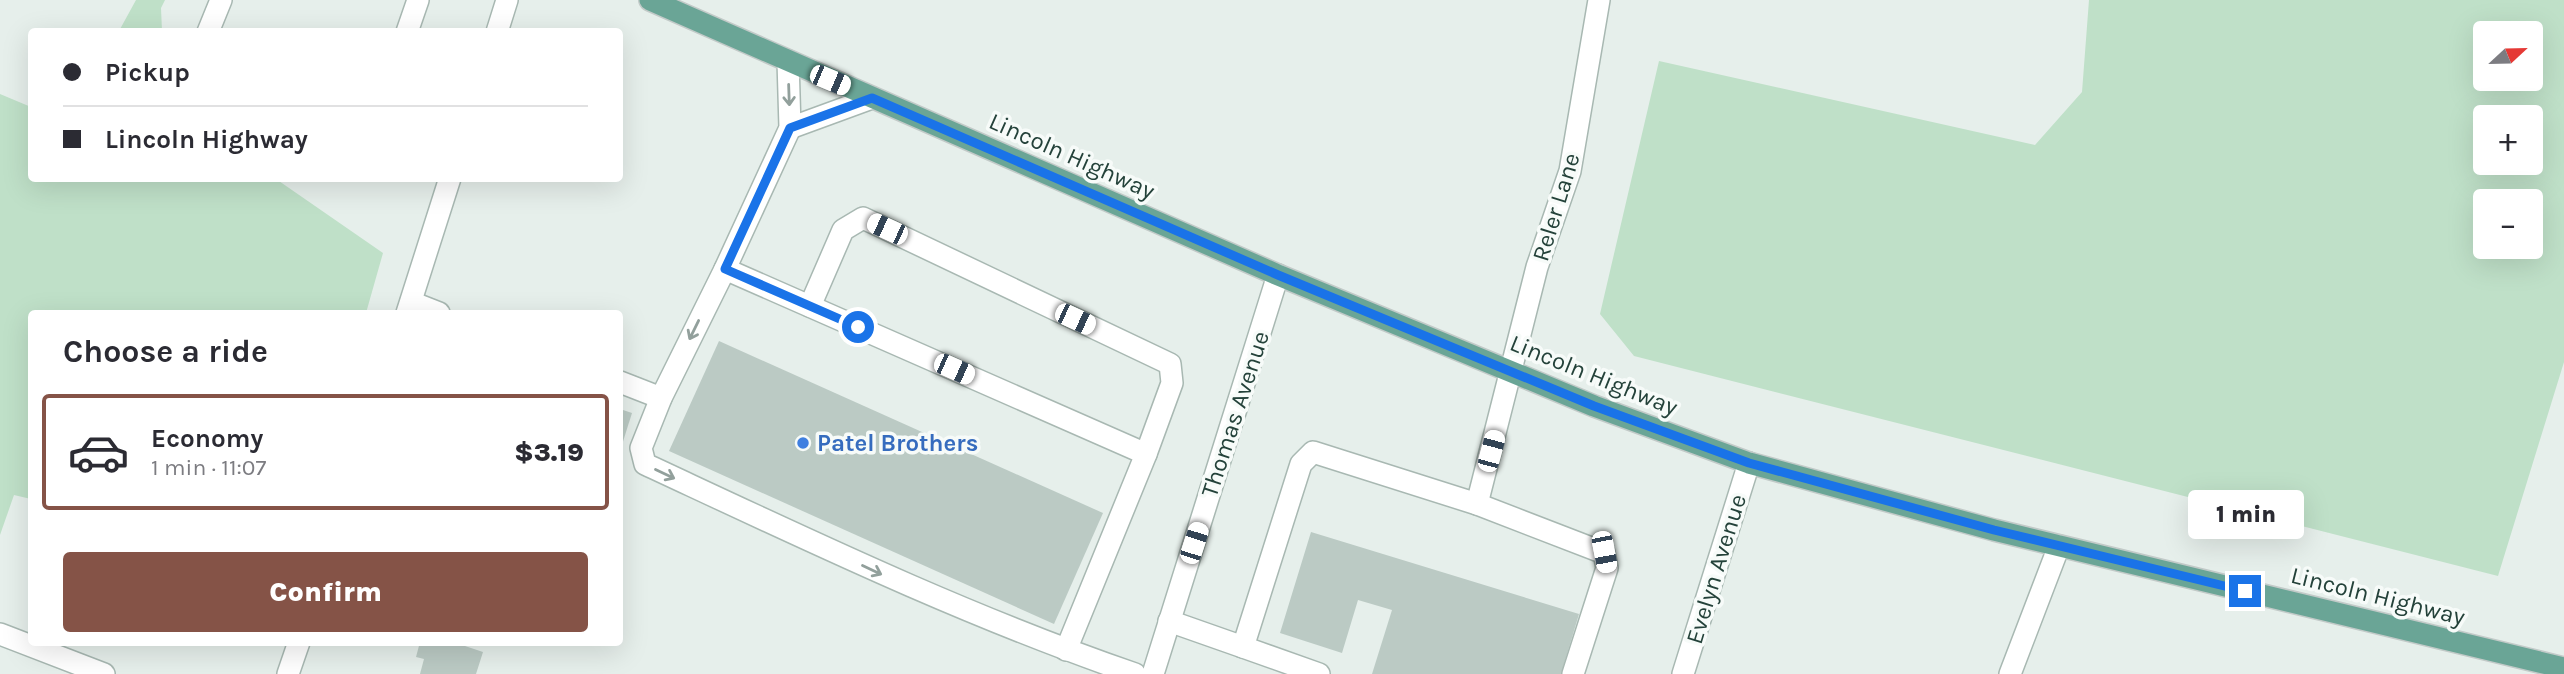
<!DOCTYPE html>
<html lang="en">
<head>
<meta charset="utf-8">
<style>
	:root { --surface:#fff; --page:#f7f7f7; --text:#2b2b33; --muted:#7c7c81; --line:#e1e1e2; --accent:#855347 }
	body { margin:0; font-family:Karla,sans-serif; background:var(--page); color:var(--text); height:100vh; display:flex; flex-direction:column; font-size:26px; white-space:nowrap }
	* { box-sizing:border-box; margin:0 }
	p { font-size:23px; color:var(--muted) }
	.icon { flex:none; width:38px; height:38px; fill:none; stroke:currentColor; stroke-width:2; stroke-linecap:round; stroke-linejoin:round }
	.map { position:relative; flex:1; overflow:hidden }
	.details { position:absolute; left:28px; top:310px; width:595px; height:336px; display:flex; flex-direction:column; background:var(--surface); border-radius:7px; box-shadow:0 7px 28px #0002 }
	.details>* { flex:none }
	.guide { position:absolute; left:28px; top:28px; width:595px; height:154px; border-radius:7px; box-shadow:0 7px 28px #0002; display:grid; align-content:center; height:154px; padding:0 35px; background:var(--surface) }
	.needle { width:46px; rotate:68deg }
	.fabs { position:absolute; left:2473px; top:21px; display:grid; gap:14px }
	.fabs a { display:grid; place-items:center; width:70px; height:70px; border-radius:7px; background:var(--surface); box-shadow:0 7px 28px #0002; font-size:35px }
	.end { position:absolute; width:32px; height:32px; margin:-16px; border:9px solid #1a73e8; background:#fff; box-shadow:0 0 0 4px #fff }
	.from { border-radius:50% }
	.bubble { position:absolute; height:49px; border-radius:7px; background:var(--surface); box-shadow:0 7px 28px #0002; font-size:23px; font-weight:800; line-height:49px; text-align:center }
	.car { position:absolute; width:21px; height:42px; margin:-21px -10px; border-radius:9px; box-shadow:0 0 5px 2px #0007; background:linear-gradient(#fff 24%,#345 0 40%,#fff 0 76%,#345 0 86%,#fff 0) }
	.guide b { display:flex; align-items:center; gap:24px; height:66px; font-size:26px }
	.guide b+b { border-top:2px solid var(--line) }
	.guide i { width:18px; height:18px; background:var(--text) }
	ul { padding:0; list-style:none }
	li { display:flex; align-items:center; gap:21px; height:116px; margin:0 14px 10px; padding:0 21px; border:4px solid transparent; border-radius:7px }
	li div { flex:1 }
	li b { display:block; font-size:26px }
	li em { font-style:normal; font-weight:800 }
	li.active { border-color:var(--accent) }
	li>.icon { width:63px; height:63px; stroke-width:1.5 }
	h2 { padding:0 35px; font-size:32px; line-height:84px }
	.primary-button { display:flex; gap:14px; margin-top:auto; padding:14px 35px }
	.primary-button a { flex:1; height:80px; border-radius:7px; background:var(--accent); color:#fff; font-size:28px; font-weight:800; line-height:80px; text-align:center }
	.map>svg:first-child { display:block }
	.green { fill:#bfe0c8; fill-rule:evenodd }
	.building { fill:#bbcac4 }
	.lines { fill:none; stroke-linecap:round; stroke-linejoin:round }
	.minor-casing { stroke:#a8b8b2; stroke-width:24 }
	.major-casing { stroke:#c2cac8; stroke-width:24 }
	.minor { stroke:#fff; stroke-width:21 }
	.major { stroke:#6aa596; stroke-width:21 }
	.oneway { stroke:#92a09c }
	.route { stroke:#1a73e8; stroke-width:9 }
	.shop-dot { fill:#3f7fe0; stroke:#f7fbf9; stroke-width:2.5 }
	.labels { text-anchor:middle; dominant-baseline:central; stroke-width:7; stroke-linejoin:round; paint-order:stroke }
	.street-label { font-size:24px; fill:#24423a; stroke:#f7fbf9 }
	.shop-label { font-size:24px; font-weight:bold; fill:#366cbe; stroke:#f7fbf9; text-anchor:start }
</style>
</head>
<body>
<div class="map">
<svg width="2564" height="674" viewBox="0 0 2564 674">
	<rect width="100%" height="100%" fill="#e6efeb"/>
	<!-- green -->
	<g class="green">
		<path d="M136 0H165L161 8 162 31H119Z"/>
		<path d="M2089 0H2564V362L2498 576 1634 356 1600 314 1659 61 2035 145 2082 92ZM2485 33H2530V79H2485ZM2530 117V163H2485V117ZM2485 201H2530V247H2485Z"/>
		<path d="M0 94 31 107 32 178 276 179 383 253 366 313H32L31 499 14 495 0 535Z"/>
	</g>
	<!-- building -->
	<g class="building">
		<path d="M719 341 1103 513 1054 624 669 451Z"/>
		<path d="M620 409 632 413 620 451Z"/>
		<path d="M1311 532 1579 614 1561 674H1372L1392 610 1358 600 1342 653 1280 633Z"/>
		<path d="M420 642H463L462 645 483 652 476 674H420L424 659 416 657Z"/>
	</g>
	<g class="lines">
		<defs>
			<g id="minor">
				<path d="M208 32 221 0"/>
				<path d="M407 32 418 0"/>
				<path d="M497 32 507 0"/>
				<path d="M788 61 790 128 725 269 661 398 641 448 645 464C806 539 966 616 1135 674"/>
				<path d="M790 128 872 98"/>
				<path d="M725 269 1146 454 1066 650"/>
				<path d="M411 302 439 313"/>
				<path d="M810 306 843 230 863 218 1170 364 1172 383 1146 454"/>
				<path d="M407 313 450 178"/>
				<path d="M620 382 661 398"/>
				<path d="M1477 504 1604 553 1607 568 1573 674"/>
				<path d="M1169 621 1243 647 1301 464 1313 452 1477 504 1537 267 1570 171 1599 0"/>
				<path d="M0 634 104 674"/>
				<path d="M1243 647 1319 674"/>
				<path d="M288 674 299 642"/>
				<path d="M1153 674 1278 275"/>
				<path d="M1683 674 1749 463"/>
				<path d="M2010 674 2059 546"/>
			</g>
			<path id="major" d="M650 0 1278 275 1594 406 1749 463 1994 530 2564 668"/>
		</defs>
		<!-- minor casing -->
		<use href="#minor" class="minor-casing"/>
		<!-- major casing -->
		<use href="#major" class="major-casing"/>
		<!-- minor -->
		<use href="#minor" class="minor"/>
		<!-- major -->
		<use href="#major" class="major"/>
	</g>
	<!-- one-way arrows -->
	<defs><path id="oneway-shaft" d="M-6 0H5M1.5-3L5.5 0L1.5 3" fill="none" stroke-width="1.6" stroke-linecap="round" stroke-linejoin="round" transform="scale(1.75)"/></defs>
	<g class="oneway">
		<use href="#oneway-shaft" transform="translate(789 95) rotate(88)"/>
		<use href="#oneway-shaft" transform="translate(694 330) rotate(116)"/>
		<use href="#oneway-shaft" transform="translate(665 474) rotate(25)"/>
		<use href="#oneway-shaft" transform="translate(872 570) rotate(25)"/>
	</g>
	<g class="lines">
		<!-- route -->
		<path class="route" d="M858 327 725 269 790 128 872 98 1278 275 1594 406 1749 463 1994 530 2245 591"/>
	</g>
	<!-- markers -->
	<circle class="shop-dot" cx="803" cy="443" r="7"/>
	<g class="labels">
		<!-- street labels -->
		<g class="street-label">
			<text transform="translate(1072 156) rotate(24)">Lincoln Highway</text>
			<text transform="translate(1556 207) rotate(-73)">Reler Lane</text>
			<text transform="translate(1594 375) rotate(22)">Lincoln Highway</text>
			<text transform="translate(1235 414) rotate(-72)">Thomas Avenue</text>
			<text transform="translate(1716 569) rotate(-73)">Evelyn Avenue</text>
			<text transform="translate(2378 596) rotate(14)">Lincoln Highway</text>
		</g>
		<!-- shop labels -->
		<g class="shop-label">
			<text x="817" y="443">Patel Brothers</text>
		</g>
	</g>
</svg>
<div class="fabs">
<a><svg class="needle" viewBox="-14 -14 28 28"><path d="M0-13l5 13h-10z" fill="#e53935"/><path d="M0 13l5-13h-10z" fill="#7c7c81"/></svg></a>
<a>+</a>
<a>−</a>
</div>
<i class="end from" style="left:858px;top:327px"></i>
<i class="end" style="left:2245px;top:591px"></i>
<div class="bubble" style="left:2188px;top:490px;width:116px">1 min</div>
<i class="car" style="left:830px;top:80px;rotate:113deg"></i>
<i class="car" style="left:887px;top:229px;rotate:295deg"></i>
<i class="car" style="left:1075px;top:319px;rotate:115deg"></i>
<i class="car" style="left:954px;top:369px;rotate:114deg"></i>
<i class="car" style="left:1491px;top:451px;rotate:15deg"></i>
<i class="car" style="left:1194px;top:543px;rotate:18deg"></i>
<i class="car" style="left:1604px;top:552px;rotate:169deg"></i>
<div class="guide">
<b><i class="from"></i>Pickup</b>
<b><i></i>Lincoln Highway</b>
</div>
<section class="details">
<h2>Choose a ride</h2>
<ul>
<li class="active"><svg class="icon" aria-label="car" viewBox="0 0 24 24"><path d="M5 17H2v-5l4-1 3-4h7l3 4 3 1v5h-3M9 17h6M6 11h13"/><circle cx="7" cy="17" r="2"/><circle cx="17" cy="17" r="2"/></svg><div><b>Economy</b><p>1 min · 11:07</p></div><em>$3.19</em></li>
</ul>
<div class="primary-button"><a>Confirm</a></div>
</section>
</div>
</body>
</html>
